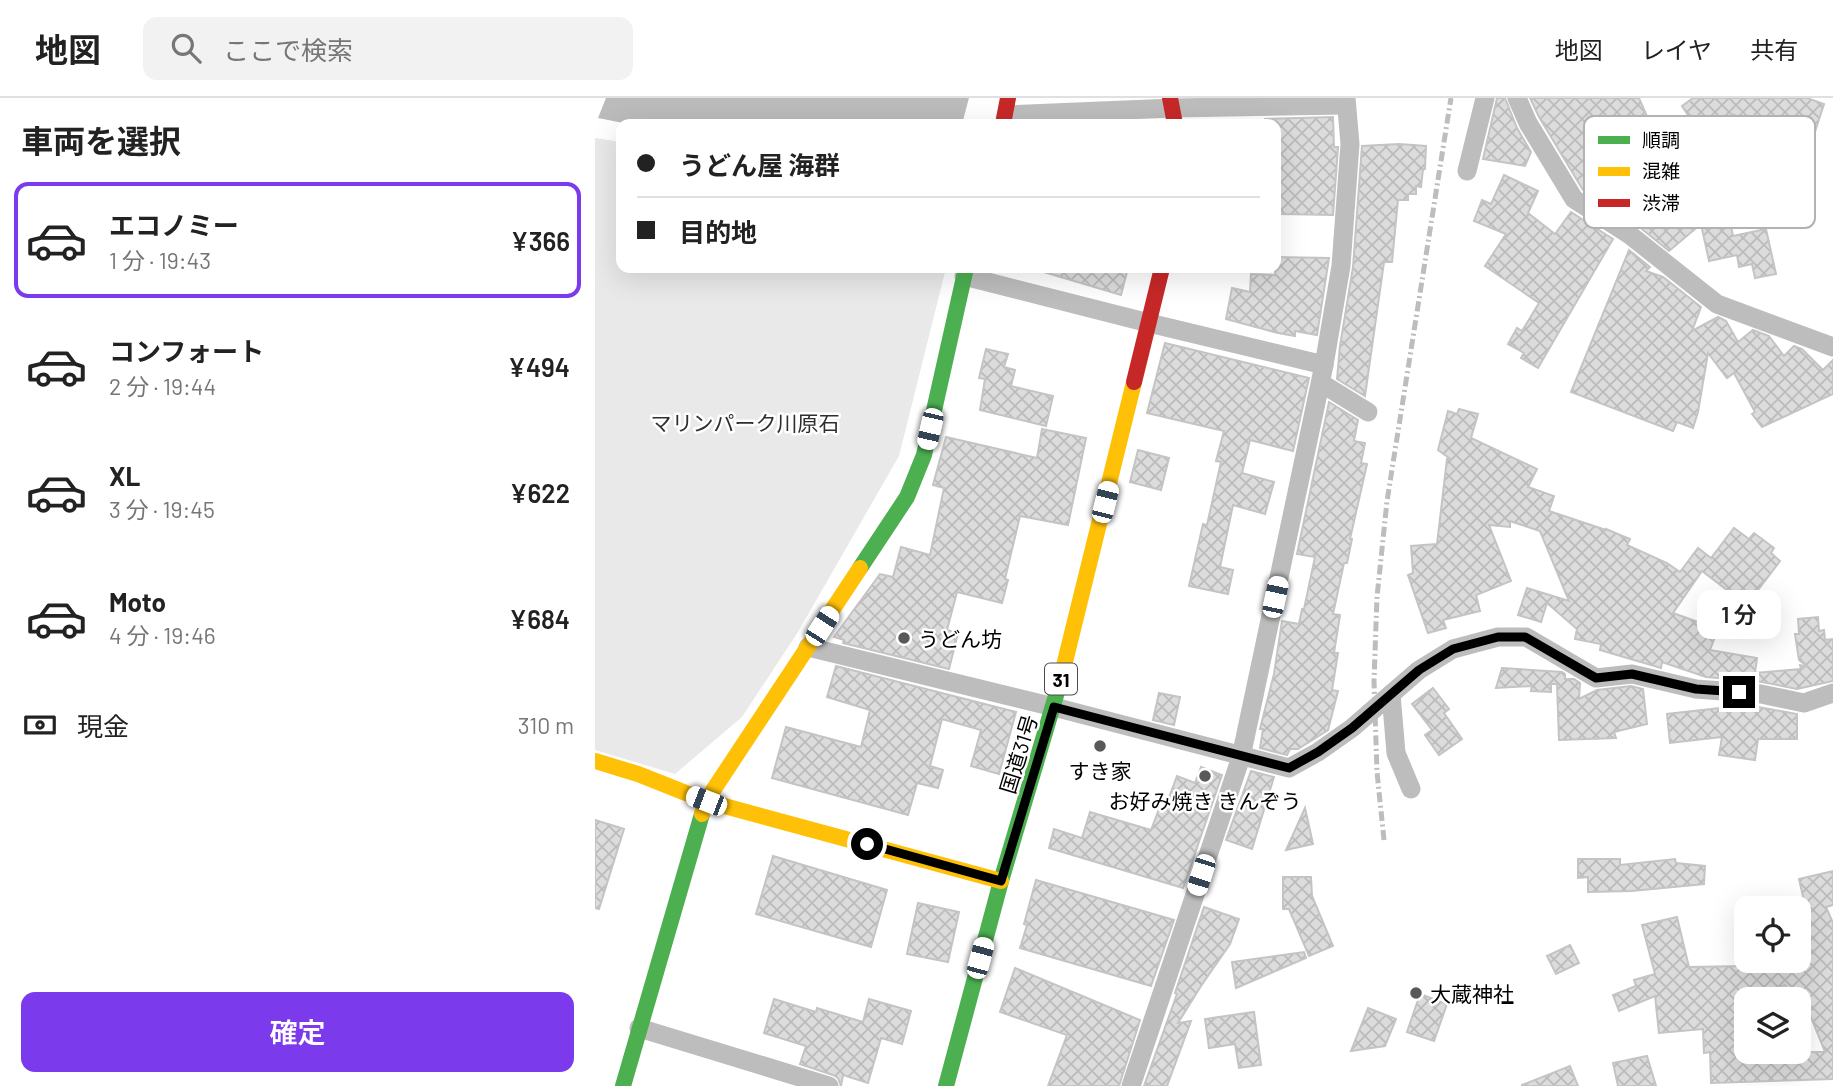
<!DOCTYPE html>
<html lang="ja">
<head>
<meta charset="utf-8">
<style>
	:root { --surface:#fff; --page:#f2f2f2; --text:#222; --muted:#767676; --line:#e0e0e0; --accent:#7c3aed }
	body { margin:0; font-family:Barlow,"Noto Sans JP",sans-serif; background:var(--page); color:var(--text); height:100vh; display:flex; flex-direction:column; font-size:26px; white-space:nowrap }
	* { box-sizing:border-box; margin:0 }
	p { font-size:23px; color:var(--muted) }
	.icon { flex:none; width:38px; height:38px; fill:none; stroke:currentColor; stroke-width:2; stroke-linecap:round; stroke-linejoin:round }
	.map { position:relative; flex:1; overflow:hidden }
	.panel { display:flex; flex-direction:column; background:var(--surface); width:595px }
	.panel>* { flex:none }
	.guide { position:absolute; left:21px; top:21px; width:665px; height:154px; border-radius:14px; box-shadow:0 7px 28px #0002; display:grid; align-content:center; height:154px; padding:0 21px; background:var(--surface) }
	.fabs { position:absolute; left:1139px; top:798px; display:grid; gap:14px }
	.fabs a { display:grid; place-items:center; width:77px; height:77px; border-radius:14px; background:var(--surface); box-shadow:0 7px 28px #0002; font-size:35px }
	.end { position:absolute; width:32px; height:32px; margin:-16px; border:9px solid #000; background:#fff; box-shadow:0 0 0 4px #fff }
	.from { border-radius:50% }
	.bubble { position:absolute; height:49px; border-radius:14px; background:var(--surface); box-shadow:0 7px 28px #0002; font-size:23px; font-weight:600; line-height:49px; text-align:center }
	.car { position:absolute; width:21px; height:42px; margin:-21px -10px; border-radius:9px; box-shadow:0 0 5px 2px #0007; background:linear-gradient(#fff 24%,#345 0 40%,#fff 0 76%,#345 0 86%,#fff 0) }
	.guide b { display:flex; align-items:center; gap:24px; height:66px; font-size:26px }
	.guide b+b { border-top:2px solid var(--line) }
	.guide i { width:18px; height:18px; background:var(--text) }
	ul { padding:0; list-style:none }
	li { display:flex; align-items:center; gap:21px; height:116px; margin:0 14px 10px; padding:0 7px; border:4px solid transparent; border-radius:14px }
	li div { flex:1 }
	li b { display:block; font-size:26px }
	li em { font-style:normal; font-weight:600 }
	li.selected { border-color:var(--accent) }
	li>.icon { width:63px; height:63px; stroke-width:1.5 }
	h2 { padding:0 21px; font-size:32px; line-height:84px }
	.pay { display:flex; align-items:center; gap:18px; height:77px; padding:0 21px; font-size:26px }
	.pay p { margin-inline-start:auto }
	.action { display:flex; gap:14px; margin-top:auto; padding:14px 21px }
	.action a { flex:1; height:80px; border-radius:14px; background:var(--accent); color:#fff; font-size:28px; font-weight:600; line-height:80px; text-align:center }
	header { display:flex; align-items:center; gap:42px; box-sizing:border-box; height:98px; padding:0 35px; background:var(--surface); border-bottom:2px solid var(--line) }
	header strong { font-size:33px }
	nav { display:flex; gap:38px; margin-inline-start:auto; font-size:24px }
	.search { width:490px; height:63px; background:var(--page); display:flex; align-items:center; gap:18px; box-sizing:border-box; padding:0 24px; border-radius:14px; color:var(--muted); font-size:26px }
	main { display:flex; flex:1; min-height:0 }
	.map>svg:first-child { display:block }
	.park { fill:#e9e9e9 }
	.water { fill:#bbb }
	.building { fill:url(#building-cross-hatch); stroke:#c4c4c4; stroke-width:2; fill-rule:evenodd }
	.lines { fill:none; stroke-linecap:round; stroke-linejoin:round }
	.street { stroke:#bdbdbd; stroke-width:19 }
	.fast { stroke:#4caf50; stroke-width:16 }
	.slow { stroke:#ffc107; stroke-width:16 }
	.jam { stroke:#c62828; stroke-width:16 }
	.rail { stroke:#bdbdbd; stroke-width:5; stroke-dasharray:10 3.5 2 3.5; stroke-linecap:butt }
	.route { stroke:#000; stroke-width:9 }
	.poi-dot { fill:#595959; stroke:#fff; stroke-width:2.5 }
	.labels { text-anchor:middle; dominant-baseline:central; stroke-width:5; stroke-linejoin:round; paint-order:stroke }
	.shield { fill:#fff; stroke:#4c4c4c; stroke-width:2 }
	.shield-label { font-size:19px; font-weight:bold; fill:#000 }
	.park-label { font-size:21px; fill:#2e2e2e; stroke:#fff }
	.poi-label { font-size:21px; fill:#000; stroke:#fff; text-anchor:start }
	.street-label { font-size:21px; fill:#000; stroke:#fff }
	.key { fill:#fff; stroke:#b2b2b2; stroke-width:2 }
	.key-label { font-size:19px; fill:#000 }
</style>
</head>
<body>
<header>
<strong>地図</strong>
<div class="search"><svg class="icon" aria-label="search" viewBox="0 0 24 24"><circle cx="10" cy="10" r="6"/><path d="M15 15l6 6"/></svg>ここで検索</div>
<nav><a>地図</a><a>レイヤ</a><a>共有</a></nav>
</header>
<main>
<section class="panel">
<h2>車両を選択</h2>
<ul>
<li class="selected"><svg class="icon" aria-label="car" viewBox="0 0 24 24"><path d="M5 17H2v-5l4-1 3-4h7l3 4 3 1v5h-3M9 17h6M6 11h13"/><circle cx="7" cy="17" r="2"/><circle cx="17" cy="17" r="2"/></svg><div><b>エコノミー</b><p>1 分 · 19:43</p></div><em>¥366</em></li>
<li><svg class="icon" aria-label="car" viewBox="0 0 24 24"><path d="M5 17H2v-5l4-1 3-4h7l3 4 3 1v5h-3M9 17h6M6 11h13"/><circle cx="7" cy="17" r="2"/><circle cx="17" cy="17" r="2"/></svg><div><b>コンフォート</b><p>2 分 · 19:44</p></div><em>¥494</em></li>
<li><svg class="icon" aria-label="car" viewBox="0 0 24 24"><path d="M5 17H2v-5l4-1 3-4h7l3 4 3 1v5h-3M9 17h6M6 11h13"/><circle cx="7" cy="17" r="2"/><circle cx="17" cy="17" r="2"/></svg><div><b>XL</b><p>3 分 · 19:45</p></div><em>¥622</em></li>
<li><svg class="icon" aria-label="car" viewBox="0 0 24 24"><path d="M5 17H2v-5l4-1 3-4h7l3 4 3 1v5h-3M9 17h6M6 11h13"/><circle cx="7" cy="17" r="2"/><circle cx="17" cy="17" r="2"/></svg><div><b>Moto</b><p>4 分 · 19:46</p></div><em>¥684</em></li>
</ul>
<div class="pay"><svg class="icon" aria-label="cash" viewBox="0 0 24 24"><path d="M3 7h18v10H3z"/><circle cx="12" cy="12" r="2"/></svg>現金<p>310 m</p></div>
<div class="action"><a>確定</a></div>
</section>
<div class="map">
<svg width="1238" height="988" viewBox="0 0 1238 988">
	<defs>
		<pattern id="building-cross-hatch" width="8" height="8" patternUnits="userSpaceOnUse" patternTransform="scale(1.75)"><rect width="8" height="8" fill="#dcdcdc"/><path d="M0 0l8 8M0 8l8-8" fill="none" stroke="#bbb"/></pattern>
	</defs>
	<rect width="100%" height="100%" fill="#fff"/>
	<!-- park -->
	<path class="park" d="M0 40 26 44V170H351L304 358 203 534 147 619 80 676 0 652Z"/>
	<!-- water -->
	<path class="water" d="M11 0H374L367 26H33L3 20Z"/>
	<!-- building -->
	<g class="building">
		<path d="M902 0H910L922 30 936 54 930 68 888 61Z"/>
		<path d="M935 0H1044L1065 48 1098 25 1087 8 1098 0H1212L1229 6 1217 43 1137 16 1168 66 1139 84 1127 64 1086 92 1104 118V115L1132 109 1138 138 1171 131 1181 176 1160 180 1157 166 1144 169 1142 157 1114 163 1106 126 1074 153 1042 127 988 92 944 19Z"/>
		<path d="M738 19 739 49H743L738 117 685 116 684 31H681V26H670V21Z"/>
		<path d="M804 46 831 48 830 71H828L826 89 821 88V96H813V102H803L797 164H789L770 298 742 281 745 248 758 169 767 48Z"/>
		<path d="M909 77 943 93 933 115 960 136 976 114 1018 141 943 270 926 260 929 255 913 246 922 230 927 233 944 205 890 168 911 136 879 123 887 102 896 106Z"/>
		<path d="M1034 152 1055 169 1051 173 1068 179 1106 209 1097 233 1123 219 1131 223 1143 244 1158 232 1174 238 1189 258 1199 248 1207 251 1228 272 1238 262V296L1167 329 1157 316 1160 314 1139 275 1132 280 1113 255 1103 314 1098 330 1082 324 1078 333 976 294Z"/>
		<path d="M681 159 734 160 722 237 700 233V238L683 235 631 221 637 190 655 194 656 176 680 177Z"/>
		<path d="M450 170H533L526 197 449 174Z"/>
		<path d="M570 245 714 280 698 353 655 342 647 375 679 384 670 416 638 407 625 469 638 472 633 496 594 488 608 426 612 427 626 364 621 363 629 333 552 315Z"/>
		<path d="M391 251 413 256 409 269 420 272 416 288 458 298 451 328 385 312 390 281 384 280Z"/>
		<path d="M734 304 763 322 759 343 770 345 766 365 772 366 755 441H757L752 465H749L738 516 745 517 739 555H743L737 592 743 593 733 632 703 651H695L692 657 665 650 668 631H665L679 576 687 523 704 526 707 511H709L720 459 702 456Z"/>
		<path d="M864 311 883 316 876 340 942 371 933 389 959 398 954 413 1011 432V431L1035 441 1032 447 1072 465 1085 474 1103 450 1116 460 1139 430 1154 441 1159 435 1179 450 1176 455 1185 463 1157 500 1159 501 1146 519 1129 507 1137 496 1107 473 1078 515 1123 531 1115 552 1162 560 1160 575 1206 571 1205 567 1213 569 1204 562 1200 536H1204L1203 521 1223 519 1224 533 1229 532 1230 542 1238 541V583L1202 591 1167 584 1111 579 1067 564 1066 570 1005 552 1006 546 980 541 982 531 952 505 946 524 923 517 932 490 974 503 945 433 915 423V429L894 427 916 483 881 497 885 513 848 522 851 530 833 535 813 477 818 475 816 448 842 446 852 361 857 362 843 352 853 313 862 316Z"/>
		<path d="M447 331 491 340 473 427 425 418 410 481 413 482 407 505 362 494 352 532 363 535 354 571 248 545 249 542 239 539 285 476 298 479 306 449 335 457 349 390 338 387 351 339 442 360Z"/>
		<path d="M543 352 574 360 566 392 535 384Z"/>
		<path d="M241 568 421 614 404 676 376 668 386 632 347 621 335 668 348 672 343 690 322 685 313 717 177 680 191 629 266 649 275 612 232 599Z"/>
		<path d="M907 570 967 574 970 576V581H979L985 585 984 601 1002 592 1036 588 1048 591 1052 626 1019 634 1021 640 964 642 962 586H956V594L936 593 937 588 901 590Z"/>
		<path d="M838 590 854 611 849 615 867 641 844 657 830 637 837 632 817 606Z"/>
		<path d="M564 595 585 599 579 627 558 622Z"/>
		<path d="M1152 607 1202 616V641H1163L1160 662 1124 657 1127 639 1075 645 1072 616Z"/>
		<path d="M606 669 627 677 588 790 454 750 459 731 487 740 495 714 556 732 564 711 569 713 582 678 600 685Z"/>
		<path d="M656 673 679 679 657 751 631 742Z"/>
		<path d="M710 710 718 746 691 752Z"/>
		<path d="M0 722 29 731 4 811 0 810Z"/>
		<path d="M178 758 292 792 276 849 161 816Z"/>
		<path d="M983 761H1025V767L1080 761 1081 765 1110 768 1109 786 1037 793 993 794V779L983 780Z"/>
		<path d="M1238 773V807L1231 809 1238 825V981L1116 985 1115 954 1109 955 1108 931 1064 935 1060 898 1024 913 1018 897 1041 888 1039 882 1060 876 1047 827 1082 819 1094 869 1149 868 1162 863H1204V829L1214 825 1204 781ZM1190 887 1196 901H1204V910L1211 907 1230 954H1152V901Z"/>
		<path d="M688 779H716L717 798 738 848 714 858 694 811H688Z"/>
		<path d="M441 782 579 822 556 888 425 850 432 827 429 826Z"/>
		<path d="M323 805 364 814 353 864 312 856Z"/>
		<path d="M609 809 644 821 635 846 606 888 583 925 596 923 572 988H549L582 896 580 895Z"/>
		<path d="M975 847 984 865 961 876 952 858Z"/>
		<path d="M709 854 711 860 641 890 637 864Z"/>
		<path d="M420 870 545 922 524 988H453L472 937 405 914Z"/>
		<path d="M825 896 852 906 839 943 812 934Z"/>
		<path d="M179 901 221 914 222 910 268 924 274 901 316 913 307 946 286 940 273 985 248 977 246 988 243 980 238 977 205 966 211 948 169 935Z"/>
		<path d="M773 910 801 921 790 948 756 953Z"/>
		<path d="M659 914 666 967 644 970 640 946 614 950 610 921Z"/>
		<path d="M1052 958 1061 988H1023L1018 965Z"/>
		<path d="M975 968 983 988H927V987Z"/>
	</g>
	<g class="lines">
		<!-- street -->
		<g class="street">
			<path d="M922 0 933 25 979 101 1035 137 1122 206 1238 249"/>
			<path d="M411 17 578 10 751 7"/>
			<path d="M872 73 890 0"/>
			<path d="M369 178 554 225 729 267"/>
			<path d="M726 285 773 314"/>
			<path d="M213 549 459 609 694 670 723 654 757 630 824 572 858 551 903 539H931L1001 580 1037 576 1101 591 1166 596 1209 605 1238 595"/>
			<path d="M796 596 801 655 816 691"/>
			<path d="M44 930 234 988"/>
			<path d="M536 988 646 659 729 267 746 168 755 46 751 0"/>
		</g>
		<!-- fast -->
		<g class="fast">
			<path d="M265 470 312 399 329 357 371 170"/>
			<path d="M28 988 107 716"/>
			<path d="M351 988 406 783 465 584"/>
		</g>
		<!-- slow -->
		<g class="slow">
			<path d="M465 584 539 284"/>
			<path d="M0 663 43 676 111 703 406 783"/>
			<path d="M107 716 111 703 265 470"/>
		</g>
		<!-- jam -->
		<g class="jam">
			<path d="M575 0 580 26"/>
			<path d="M408 26 413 0"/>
			<path d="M539 284 567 170"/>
		</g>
		<!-- rail -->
		<path class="rail" d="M789 742 782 674 779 583 782 499 792 403 856 0"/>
	</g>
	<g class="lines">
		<!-- route -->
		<path class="route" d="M272 746 406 783 459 609 694 670 723 654 757 630 824 572 858 551 903 539H930L1001 580 1037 576 1101 591 1144 594"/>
	</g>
	<!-- markers -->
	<g class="poi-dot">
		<circle cx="309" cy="540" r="7"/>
		<circle cx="505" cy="648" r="7"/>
		<circle cx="610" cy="678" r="7"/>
		<circle cx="821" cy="895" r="7"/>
	</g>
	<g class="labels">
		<!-- shield labels -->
		<rect class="shield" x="450" y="565.5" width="32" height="31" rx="5"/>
		<g class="shield-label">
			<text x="466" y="581">31</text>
		</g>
		<!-- park labels -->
		<g class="park-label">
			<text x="150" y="324">マリンパーク川原石</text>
		</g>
		<!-- poi labels -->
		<g class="poi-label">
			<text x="323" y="540">うどん坊</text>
			<text x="505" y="672" text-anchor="middle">すき家</text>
			<text x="610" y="702" text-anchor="middle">お好み焼き きんぞう</text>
			<text x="835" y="895">大蔵神社</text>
		</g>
		<!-- street labels -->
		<g class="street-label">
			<text transform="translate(423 656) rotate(-73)">国道31号</text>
		</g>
	</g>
	<!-- legend -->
	<rect x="989" y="18" width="231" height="112" rx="10" class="key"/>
	<rect x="1003" y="38" width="32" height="8" fill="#4caf50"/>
	<rect x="1003" y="69" width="32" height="9" fill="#ffc107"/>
	<rect x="1003" y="101" width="32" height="8" fill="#c62828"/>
	<g class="key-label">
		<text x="1047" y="49">順調</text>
		<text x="1047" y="80">混雑</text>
		<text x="1047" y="112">渋滞</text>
	</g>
</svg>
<div class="fabs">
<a><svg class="icon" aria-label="locate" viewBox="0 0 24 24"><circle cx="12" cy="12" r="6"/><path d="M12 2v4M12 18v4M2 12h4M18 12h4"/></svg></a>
<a><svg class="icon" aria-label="layers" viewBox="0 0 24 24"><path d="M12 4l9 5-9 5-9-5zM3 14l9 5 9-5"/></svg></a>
</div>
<i class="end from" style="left:272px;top:746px"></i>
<i class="end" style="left:1144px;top:594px"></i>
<div class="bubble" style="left:1102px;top:492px;width:84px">1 分</div>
<i class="car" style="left:335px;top:331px;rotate:193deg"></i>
<i class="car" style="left:510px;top:404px;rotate:14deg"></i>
<i class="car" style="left:680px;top:499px;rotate:12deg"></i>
<i class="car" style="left:227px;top:528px;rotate:33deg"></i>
<i class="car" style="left:111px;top:703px;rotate:291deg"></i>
<i class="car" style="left:606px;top:777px;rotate:198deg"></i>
<i class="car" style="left:385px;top:860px;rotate:15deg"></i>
<div class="guide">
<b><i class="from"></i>うどん屋 海群</b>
<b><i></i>目的地</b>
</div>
</div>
</main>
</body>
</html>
